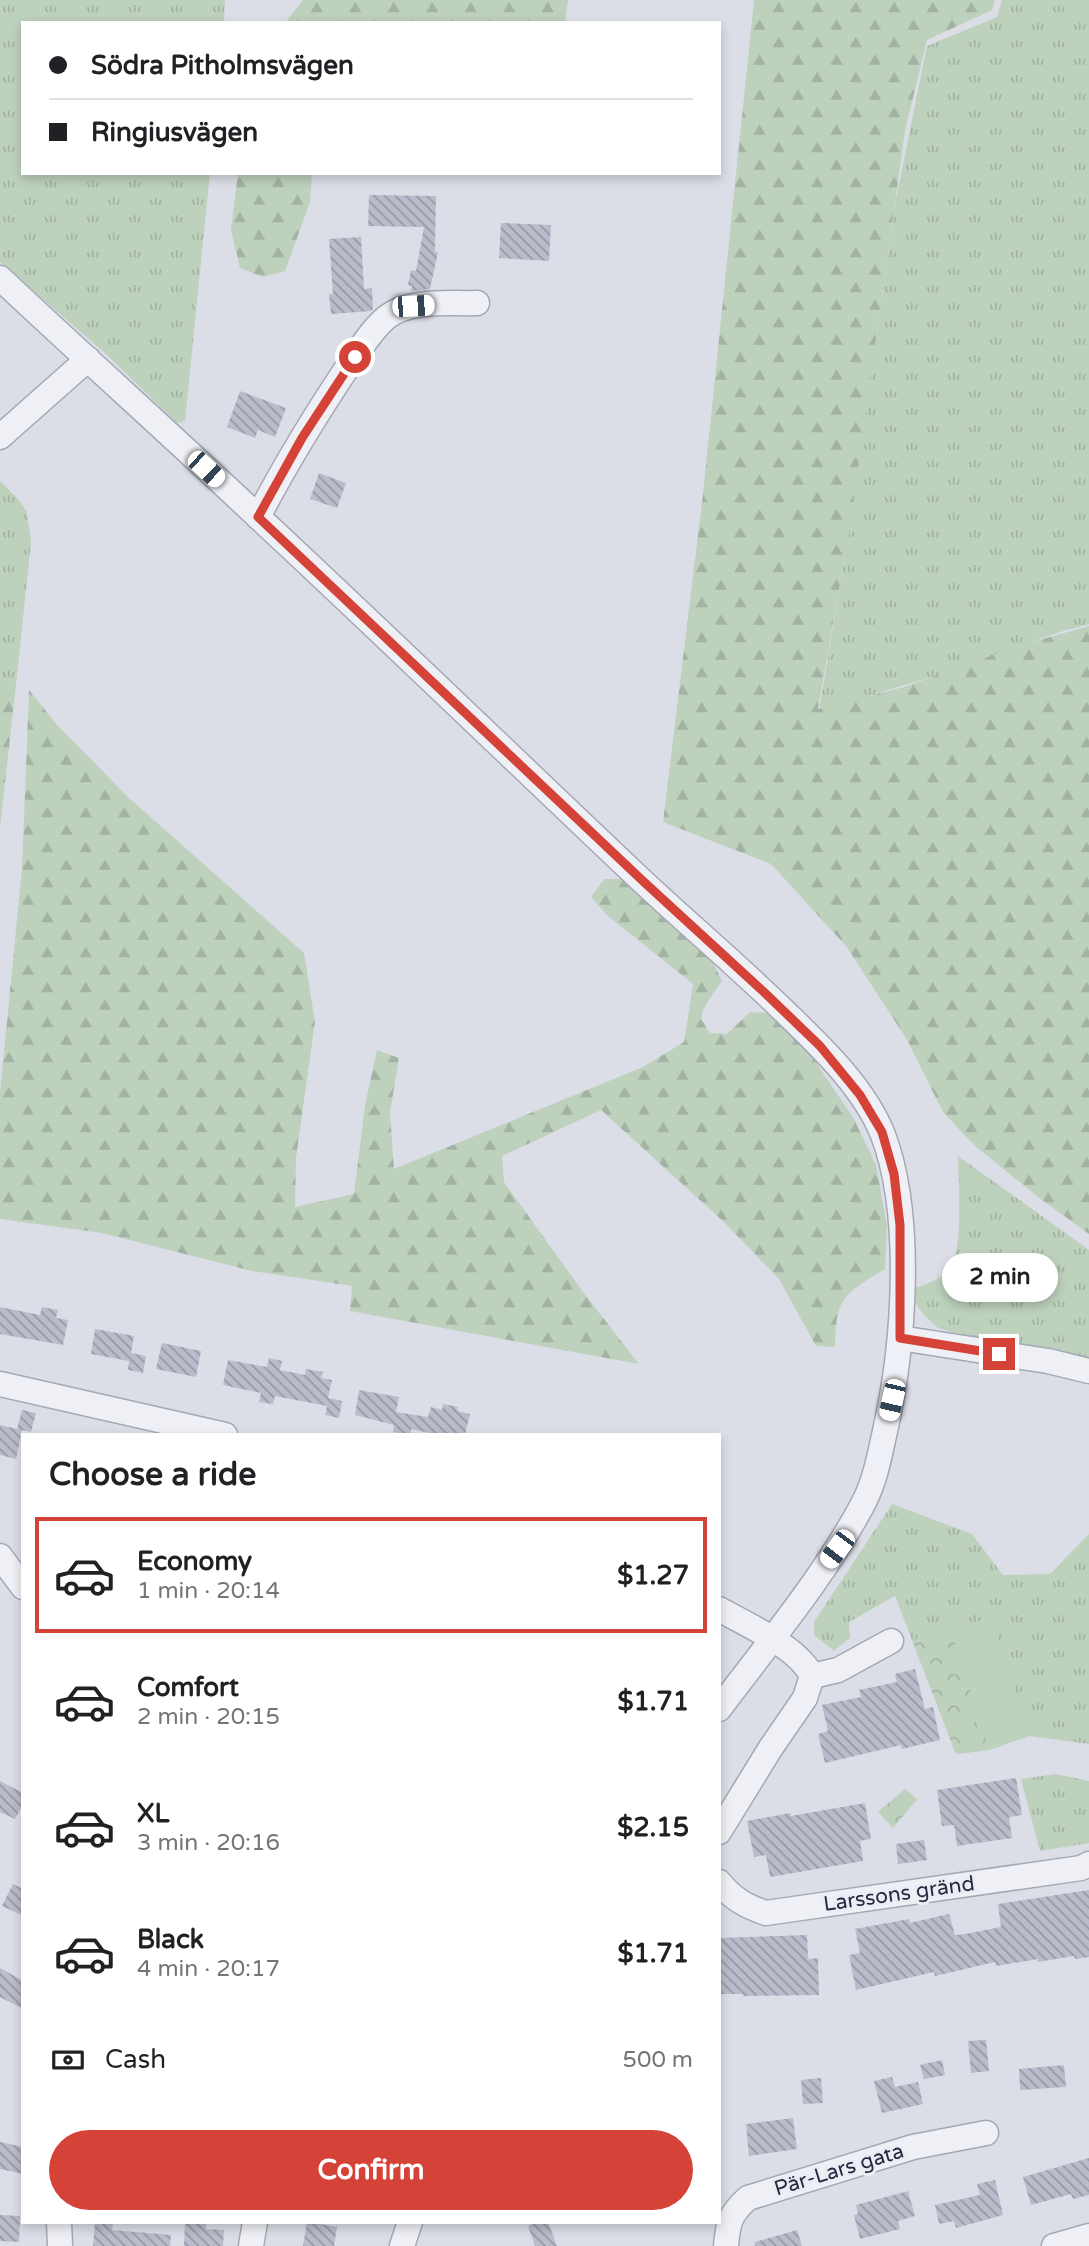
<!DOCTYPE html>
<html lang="en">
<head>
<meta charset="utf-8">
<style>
	:root { --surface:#fff; --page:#f2f2f2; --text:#202124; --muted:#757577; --line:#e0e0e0; --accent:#d54238 }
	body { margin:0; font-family:"Varela Round",sans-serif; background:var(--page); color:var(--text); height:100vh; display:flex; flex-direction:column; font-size:26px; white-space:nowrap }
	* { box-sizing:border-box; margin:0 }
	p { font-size:23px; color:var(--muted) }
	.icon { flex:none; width:38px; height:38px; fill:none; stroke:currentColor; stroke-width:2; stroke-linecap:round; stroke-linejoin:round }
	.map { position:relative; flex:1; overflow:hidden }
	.drawer { position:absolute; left:21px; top:1433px; width:700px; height:791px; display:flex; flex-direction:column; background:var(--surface); border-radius:0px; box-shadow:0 4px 10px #0003 }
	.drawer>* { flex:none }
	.banner { position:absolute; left:21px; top:21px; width:700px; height:154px; border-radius:0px; box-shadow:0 4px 10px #0003; display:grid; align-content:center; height:154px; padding:0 28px; background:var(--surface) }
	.end { position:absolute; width:32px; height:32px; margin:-16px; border:9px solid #d54238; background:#fff; box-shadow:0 0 0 4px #fff }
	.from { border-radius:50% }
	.bubble { position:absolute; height:49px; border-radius:24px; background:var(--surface); box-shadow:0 4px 10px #0003; font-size:23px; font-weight:700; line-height:49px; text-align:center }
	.car { position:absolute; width:21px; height:42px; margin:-21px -10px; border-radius:9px; box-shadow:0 0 5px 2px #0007; background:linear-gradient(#fff 24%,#345 0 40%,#fff 0 76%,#345 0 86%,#fff 0) }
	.banner b { display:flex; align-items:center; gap:24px; height:66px; font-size:26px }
	.banner b+b { border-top:2px solid var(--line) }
	.banner i { width:18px; height:18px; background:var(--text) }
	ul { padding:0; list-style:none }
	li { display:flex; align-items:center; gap:21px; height:116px; margin:0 14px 10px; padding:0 14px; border:4px solid transparent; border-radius:0px }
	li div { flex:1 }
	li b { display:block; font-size:26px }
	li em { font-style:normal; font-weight:700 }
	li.on { border-color:var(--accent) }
	li>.icon { width:63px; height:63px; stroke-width:1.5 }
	h2 { padding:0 28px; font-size:32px; line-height:84px }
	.pay { display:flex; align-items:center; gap:18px; height:77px; padding:0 28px; font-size:26px }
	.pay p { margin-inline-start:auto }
	.button { display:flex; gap:14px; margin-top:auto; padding:14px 28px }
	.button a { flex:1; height:80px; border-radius:42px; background:var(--accent); color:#fff; font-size:28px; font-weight:700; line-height:80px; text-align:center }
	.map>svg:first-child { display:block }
	.grass { fill:url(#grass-tufts) }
	.forest { fill:url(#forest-firs) }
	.park { fill:url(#park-crowns) }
	.garden { fill:#bdd1bc }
	.building { fill:url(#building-back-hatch) }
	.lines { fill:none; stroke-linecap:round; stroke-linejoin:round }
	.minor-casing { stroke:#a5a8b4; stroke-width:27 }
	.minor { stroke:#eff0f5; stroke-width:24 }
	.route { stroke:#d54238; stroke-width:9 }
	.labels { text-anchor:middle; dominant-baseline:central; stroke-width:6; stroke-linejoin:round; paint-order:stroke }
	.street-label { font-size:21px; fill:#25293e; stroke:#ebedf5 }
</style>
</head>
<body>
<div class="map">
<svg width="1089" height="2246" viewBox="0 0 1089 2246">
	<defs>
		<pattern id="grass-tufts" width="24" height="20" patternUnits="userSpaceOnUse" patternTransform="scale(1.75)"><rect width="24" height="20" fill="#bdd1bc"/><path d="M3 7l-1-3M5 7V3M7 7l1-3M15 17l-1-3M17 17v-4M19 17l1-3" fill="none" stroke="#a2b3a3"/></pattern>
		<pattern id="forest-firs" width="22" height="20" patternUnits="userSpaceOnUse" patternTransform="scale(1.75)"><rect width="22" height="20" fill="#bdd1bc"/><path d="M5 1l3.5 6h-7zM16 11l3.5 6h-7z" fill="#a2b3a3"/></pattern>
		<pattern id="park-crowns" width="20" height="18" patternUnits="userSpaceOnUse" patternTransform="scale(1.75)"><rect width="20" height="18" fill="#bdd1bc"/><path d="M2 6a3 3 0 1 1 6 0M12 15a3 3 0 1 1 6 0" fill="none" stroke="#a2b3a3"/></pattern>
		<pattern id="building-back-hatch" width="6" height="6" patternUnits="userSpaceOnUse" patternTransform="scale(1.75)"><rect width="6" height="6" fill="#b9bcca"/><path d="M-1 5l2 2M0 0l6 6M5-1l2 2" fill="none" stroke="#9699a5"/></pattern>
	</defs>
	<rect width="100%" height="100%" fill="#dcdee7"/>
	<!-- grass -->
	<g class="grass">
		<path d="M0 0H225L224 23H23V173H210L185 421 177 423 105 353 0 262Z"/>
		<path d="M1002 0H1089V624L1060 632 948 672 819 711 849 530 895 204 927 46 997 17Z"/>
		<path d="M0 481 19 500 27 512 31 542 16 685 0 673Z"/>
		<path d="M958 1156 1089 1250V1357L961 1335 938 1328 924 1315 913 1300 915 1288C926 1284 940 1280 948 1270 965 1250 958 1182 958 1156Z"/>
		<path d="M892 1504 972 1534 1003 1575 1050 1574 1089 1534V1744L1029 1736 991 1617 951 1631 989 1750 956 1754 895 1596 849 1622 850 1638 834 1651 814 1635V1622Z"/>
		<path d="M1056 1774 1089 1781V1843L1040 1851 1021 1779Z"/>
	</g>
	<!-- forest -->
	<g class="forest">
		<path d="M303 0H568L565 23H285Z"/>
		<path d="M754 0H995L992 10 927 40 905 131 849 533 818 709 904 687 1018 646 1089 626V1234L1042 1200 975 1146 943 1112 906 1038 846 946 771 864 663 822 703 494Z"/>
		<path d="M238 173H312L310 202 285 271 263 277 240 268 231 230Z"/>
		<path d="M0 673 16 685 0 827Z"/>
		<path d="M29 690 58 726 129 798 304 953 315 1022 296 1158 295 1207 354 1194 365 1105 377 1050 399 1058 390 1112 394 1169 643 1067 684 1042 693 984 607 915 591 897 604 879H627L708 953 722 981 710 998 703 1010 701 1019 710 1033 727 1034 750 1012 767 1013 811 1055 854 1119 876 1165 887 1226 885 1269C844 1294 836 1297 835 1347L816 1346 779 1279 725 1223 601 1110 502 1156 504 1182 583 1292 639 1364 350 1311 352 1286 252 1271 102 1233 0 1219V1092L22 869Z"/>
	</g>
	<!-- park -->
	<g class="park">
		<path d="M991 1617 1029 1736 989 1750 956 1754 912 1640 951 1631Z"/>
		<path d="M905 1789 917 1799 893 1828 878 1812Z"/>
	</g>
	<!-- garden -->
	<g class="garden">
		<path d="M991 1617 1029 1736 989 1750 951 1631Z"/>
		<path d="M971 1714 978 1737 969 1740 961 1717Z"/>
	</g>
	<!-- building -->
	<g class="building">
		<path d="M369 195 436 196 435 252H438L430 289 411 291 412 286 408 285 411 270 416 271 424 227 368 226Z"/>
		<path d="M501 223 551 225 549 261 499 258Z"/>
		<path d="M361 237 364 289 372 288 373 309 371 311 331 314 329 294H333L329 239Z"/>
		<path d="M240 391 286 408 275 437 258 430 255 438 227 427Z"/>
		<path d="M319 473 346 483 337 508 310 499Z"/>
		<path d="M0 1307 40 1315 42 1307 58 1310 56 1318 68 1320 63 1345 0 1334Z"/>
		<path d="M95 1329 134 1336 131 1353 146 1356 143 1373 128 1370 129 1361 91 1354Z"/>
		<path d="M162 1343 201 1351 196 1377 156 1369Z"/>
		<path d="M269 1358 282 1361 280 1370 305 1375 306 1369 323 1372 321 1378 332 1380 328 1398 342 1401 339 1418 325 1415 328 1402 327 1406 275 1396 273 1404 259 1402 261 1393 223 1385 228 1360 267 1367Z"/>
		<path d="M359 1390 399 1397 396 1412 428 1417 431 1407 442 1410 443 1404 458 1407 457 1411 470 1414 465 1435H439L411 1429 410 1435 393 1432 394 1425 355 1415Z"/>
		<path d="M22 1410 36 1413 31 1432 22 1430 16 1459 0 1455V1425L17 1429Z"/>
		<path d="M915 1669 925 1709 933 1707 940 1740 902 1749 901 1745 825 1763 818 1734 828 1731 822 1705 861 1697 859 1690 897 1682 895 1674Z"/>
		<path d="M1016 1778 1022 1815 1009 1817 1012 1838 957 1846 954 1825 942 1826 937 1790Z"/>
		<path d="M0 1781 23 1793V1804L15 1819 0 1812Z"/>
		<path d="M865 1803 871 1839 860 1841 863 1861 770 1877 766 1855 754 1857 747 1821 790 1813 791 1816Z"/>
		<path d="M924 1840 927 1860 898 1864 896 1844Z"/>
		<path d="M13 1884 23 1889V1916L2 1906Z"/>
		<path d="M1089 1890V1957L1075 1959 1074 1956 1038 1962V1959L996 1966 995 1962 935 1976 934 1972 856 1990 849 1955 860 1953 855 1929 909 1919 910 1923 949 1914 955 1935 965 1934 1001 1927 998 1904Z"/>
		<path d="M807 1935 808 1959 818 1958 819 1995 743 1996V1994H719V1938Z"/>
		<path d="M0 1968 23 1981V2009L0 1997Z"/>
		<path d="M986 2040 989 2071 971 2073 968 2041Z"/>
		<path d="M942 2060 945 2075 924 2079 920 2065Z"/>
		<path d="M1064 2065 1066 2087 1020 2090 1019 2069Z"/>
		<path d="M892 2077 895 2087 918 2082 923 2104 882 2113 874 2081Z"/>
		<path d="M821 2078 823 2103 803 2104 801 2080Z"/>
		<path d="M793 2118 797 2149 749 2156 746 2124Z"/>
		<path d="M0 2142 23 2147V2174L0 2169Z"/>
		<path d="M1089 2158V2195L1073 2199 1071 2194 1031 2205 1023 2177Z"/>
		<path d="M995 2180 1003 2215 956 2228 954 2221 939 2224 935 2205 980 2195 977 2184Z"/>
		<path d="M908 2191 915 2216 898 2221 900 2229 860 2239 854 2215 858 2214 856 2205Z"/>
		<path d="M0 2215 20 2216 19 2242 0 2241Z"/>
		<path d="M95 2222H113L112 2230 171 2235 170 2246H93Z"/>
		<path d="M185 2222 206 2223V2229L224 2230 223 2246H184Z"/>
		<path d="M307 2222 337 2227 334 2246H303Z"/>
		<path d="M536 2222H548L557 2246H535L528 2226Z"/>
		<path d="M797 2230 802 2246H755V2242Z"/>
	</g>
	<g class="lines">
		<defs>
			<g id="minor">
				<path d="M0 278C84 357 170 434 254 513 384 634 511 757 640 879 688 924 738 966 785 1012 821 1047 864 1087 883 1135 914 1217 904 1347 885 1431 880 1454 875 1481 864 1502 825 1576 769 1642 719 1709"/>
				<path d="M0 437 88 359"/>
				<path d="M258 517C285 465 315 416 347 368 359 351 371 330 387 317 410 299 449 304 477 303"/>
				<path d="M900 1338 1048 1361 1089 1371"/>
				<path d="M0 1384 225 1435"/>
				<path d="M0 1556 23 1587"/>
				<path d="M719 1609C747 1625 798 1647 812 1676L805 1698 770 1749 719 1832"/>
				<path d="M812 1676 838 1670 891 1641"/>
				<path d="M719 1882C733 1899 745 1906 766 1913L1081 1868 1089 1864"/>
				<path d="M59 2222 60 2246"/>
				<path d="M251 2246 255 2222"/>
				<path d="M402 2246 410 2222"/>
				<path d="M726 2246C728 2222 730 2214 748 2198L913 2147 986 2133"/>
				<path d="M1054 2246 1089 2236"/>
			</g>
		</defs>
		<!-- minor casing -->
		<use href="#minor" class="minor-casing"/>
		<!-- minor -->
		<use href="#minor" class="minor"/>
	</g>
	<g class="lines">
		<!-- route -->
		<path class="route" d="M355 357 302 438 258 517 644 882 766 994 820 1046 860 1095 882 1132 894 1174 900 1225V1338L999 1354"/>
	</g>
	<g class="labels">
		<!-- street labels -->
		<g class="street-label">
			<text transform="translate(899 1894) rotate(-8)">Larssons gränd</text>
			<text transform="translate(839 2170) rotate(-17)">Pär-Lars gata</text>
		</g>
	</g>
</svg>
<i class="end from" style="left:355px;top:357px"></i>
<i class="end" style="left:999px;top:1354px"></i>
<div class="bubble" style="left:942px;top:1253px;width:116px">2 min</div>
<i class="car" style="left:413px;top:306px;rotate:87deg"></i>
<i class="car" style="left:206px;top:469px;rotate:133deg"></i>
<i class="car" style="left:892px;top:1400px;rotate:193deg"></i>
<i class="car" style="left:837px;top:1549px;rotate:217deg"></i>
<div class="banner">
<b><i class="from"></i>Södra Pitholmsvägen</b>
<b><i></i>Ringiusvägen</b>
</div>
<section class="drawer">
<h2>Choose a ride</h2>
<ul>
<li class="on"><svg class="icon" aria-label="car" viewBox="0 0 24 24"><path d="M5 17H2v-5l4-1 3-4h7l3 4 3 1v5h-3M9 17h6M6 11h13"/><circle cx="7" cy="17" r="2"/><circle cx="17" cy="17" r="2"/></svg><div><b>Economy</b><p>1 min · 20:14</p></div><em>$1.27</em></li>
<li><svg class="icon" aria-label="car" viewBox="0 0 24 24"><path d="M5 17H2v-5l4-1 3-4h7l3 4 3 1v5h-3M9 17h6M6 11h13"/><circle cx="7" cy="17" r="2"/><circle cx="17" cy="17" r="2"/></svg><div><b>Comfort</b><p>2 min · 20:15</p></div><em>$1.71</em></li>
<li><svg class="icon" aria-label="car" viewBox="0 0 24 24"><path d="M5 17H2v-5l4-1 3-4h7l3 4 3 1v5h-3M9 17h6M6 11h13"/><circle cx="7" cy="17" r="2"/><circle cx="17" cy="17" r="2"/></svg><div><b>XL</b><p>3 min · 20:16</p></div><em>$2.15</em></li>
<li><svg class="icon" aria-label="car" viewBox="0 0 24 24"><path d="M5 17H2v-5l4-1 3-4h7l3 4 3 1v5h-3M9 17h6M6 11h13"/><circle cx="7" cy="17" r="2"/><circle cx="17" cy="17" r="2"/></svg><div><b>Black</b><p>4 min · 20:17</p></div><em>$1.71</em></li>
</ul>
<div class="pay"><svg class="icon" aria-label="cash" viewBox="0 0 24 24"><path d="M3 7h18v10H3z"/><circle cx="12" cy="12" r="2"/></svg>Cash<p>500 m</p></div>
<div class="button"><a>Confirm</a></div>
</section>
</div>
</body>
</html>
